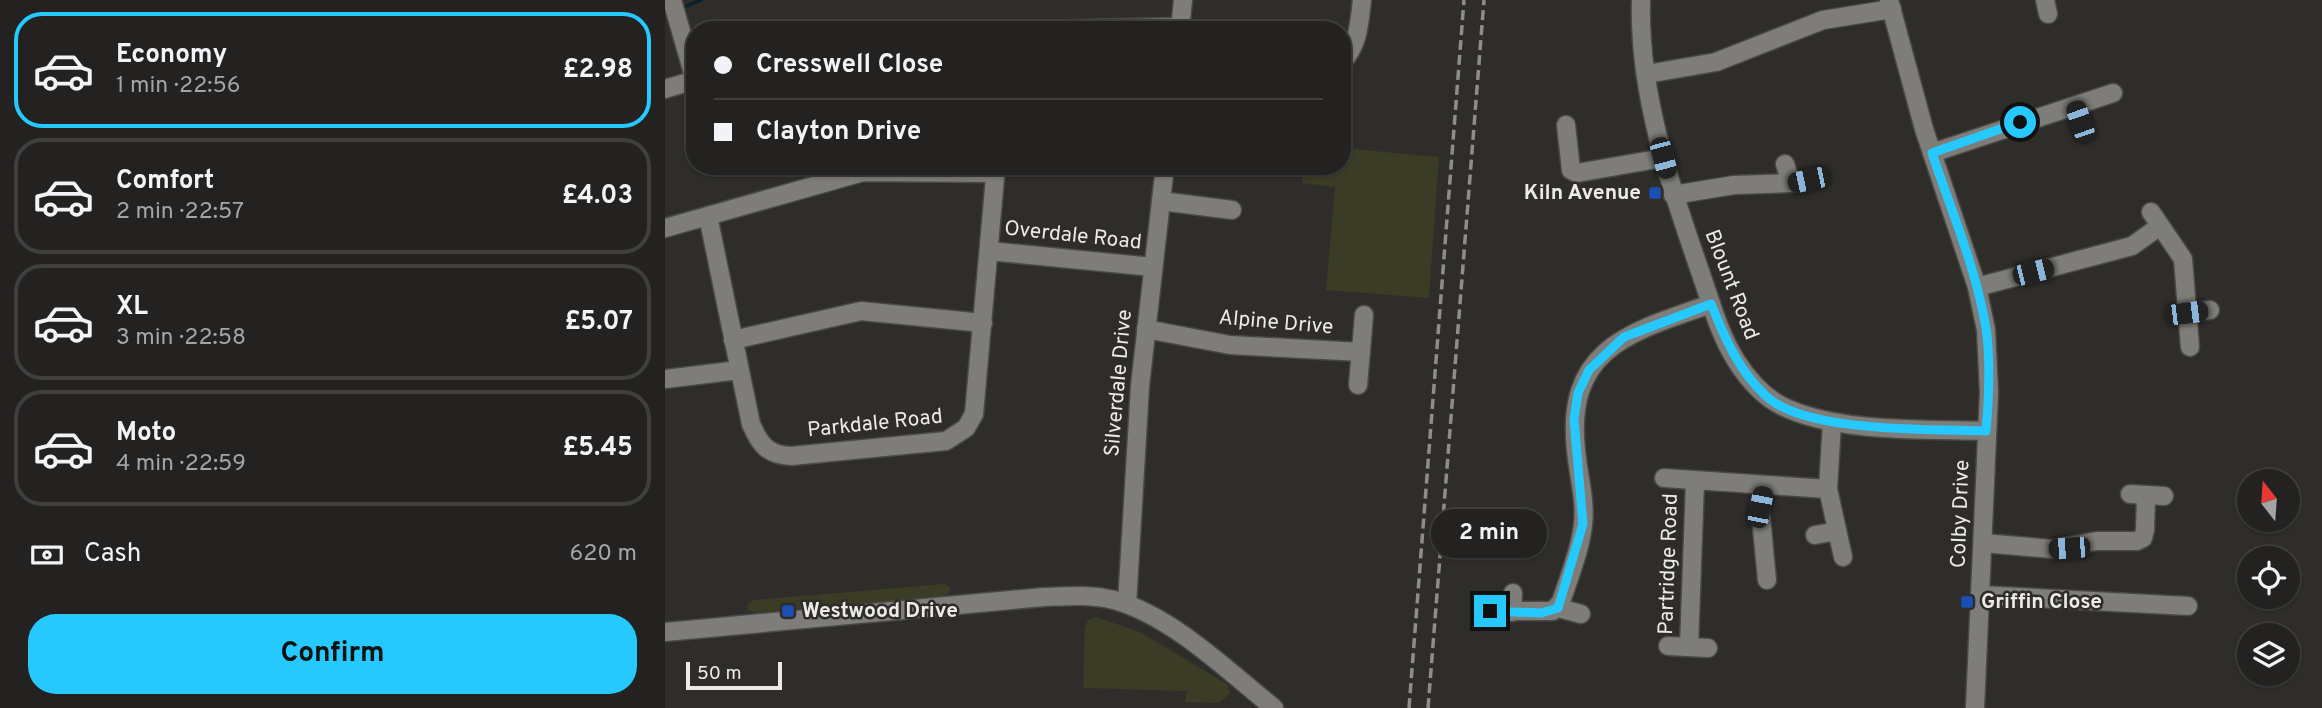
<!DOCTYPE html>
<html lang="en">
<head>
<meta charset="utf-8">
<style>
	:root { --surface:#232220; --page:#2f2f2d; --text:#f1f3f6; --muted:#a3a4a5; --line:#403f3e; --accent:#25c9fe }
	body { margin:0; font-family:Overpass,sans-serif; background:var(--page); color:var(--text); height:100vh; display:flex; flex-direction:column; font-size:26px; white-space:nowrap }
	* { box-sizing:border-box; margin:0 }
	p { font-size:23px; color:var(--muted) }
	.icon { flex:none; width:38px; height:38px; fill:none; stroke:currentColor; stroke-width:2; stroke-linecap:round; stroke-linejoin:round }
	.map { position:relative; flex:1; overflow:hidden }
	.drawer { display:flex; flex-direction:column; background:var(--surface); width:665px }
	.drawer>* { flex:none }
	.hud { position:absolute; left:21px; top:21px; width:665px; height:154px; border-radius:28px; box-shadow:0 2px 5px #0004,0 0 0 2px var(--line); display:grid; align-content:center; height:154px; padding:0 28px; background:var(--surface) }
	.needle { width:46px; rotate:343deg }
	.fabs { position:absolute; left:1572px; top:469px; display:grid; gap:14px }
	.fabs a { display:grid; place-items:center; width:63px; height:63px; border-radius:50%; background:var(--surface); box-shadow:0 2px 5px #0004,0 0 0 2px var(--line); font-size:35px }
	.scale { position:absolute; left:21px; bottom:18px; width:96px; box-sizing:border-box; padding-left:7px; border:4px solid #ecebe8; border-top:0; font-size:19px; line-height:24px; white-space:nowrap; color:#ecebe8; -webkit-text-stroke:5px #2f2d2a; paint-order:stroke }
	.end { position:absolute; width:32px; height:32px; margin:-16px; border:9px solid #25c9fe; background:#111; box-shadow:0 0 0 4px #111 }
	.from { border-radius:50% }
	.bubble { position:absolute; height:49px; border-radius:24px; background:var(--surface); box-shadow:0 2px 5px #0004,0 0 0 2px var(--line); font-size:23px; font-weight:700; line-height:49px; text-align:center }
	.car { position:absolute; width:21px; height:42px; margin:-21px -10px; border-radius:9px; box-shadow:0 0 5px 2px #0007; background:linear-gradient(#222 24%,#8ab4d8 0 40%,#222 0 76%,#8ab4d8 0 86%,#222 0) }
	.hud b { display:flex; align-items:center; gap:24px; height:66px; font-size:26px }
	.hud b+b { border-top:2px solid var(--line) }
	.hud i { width:18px; height:18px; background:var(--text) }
	ul { padding:12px 0 0; list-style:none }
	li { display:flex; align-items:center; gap:21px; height:116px; margin:0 14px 10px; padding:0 14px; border:4px solid var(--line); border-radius:28px }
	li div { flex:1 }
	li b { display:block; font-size:26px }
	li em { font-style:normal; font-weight:700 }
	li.active { border-color:var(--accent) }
	li>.icon { width:63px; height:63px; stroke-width:1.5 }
	.pay { display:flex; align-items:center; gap:18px; height:77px; padding:0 28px; font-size:26px }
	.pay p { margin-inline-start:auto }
	.action { display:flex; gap:14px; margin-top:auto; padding:14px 28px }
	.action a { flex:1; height:80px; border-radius:28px; background:var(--accent); color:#111; font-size:28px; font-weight:700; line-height:80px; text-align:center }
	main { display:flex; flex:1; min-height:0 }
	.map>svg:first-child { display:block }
	.green { fill:#3a3c25 }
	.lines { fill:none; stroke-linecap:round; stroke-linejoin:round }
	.stream { stroke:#06232b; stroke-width:3.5 }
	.minor-casing { stroke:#4a4946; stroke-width:21 }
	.minor { stroke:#7e7d79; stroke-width:18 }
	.rail { stroke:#8e8d8a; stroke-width:3.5; stroke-dasharray:10 5; stroke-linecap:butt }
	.route { stroke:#25c9fe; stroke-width:9 }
	.transit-dot { fill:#1a4fb4; stroke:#2f2d2a; stroke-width:2.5 }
	.labels { text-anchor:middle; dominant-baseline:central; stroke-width:5; stroke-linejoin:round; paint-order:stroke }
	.poi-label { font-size:21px; font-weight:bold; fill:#ecebe8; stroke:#2f2d2a; text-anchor:start }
	.street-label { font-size:21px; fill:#ecebe8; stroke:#2f2d2a }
</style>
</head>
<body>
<main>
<section class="drawer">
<ul>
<li class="active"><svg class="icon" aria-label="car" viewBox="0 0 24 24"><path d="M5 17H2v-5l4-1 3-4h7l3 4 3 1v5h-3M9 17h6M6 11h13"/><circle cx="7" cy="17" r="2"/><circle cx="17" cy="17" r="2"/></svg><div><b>Economy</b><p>1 min · 22:56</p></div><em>£2.98</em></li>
<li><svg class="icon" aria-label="car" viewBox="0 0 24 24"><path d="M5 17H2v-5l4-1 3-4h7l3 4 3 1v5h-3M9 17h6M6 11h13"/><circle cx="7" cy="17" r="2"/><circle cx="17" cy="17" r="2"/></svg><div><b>Comfort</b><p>2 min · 22:57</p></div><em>£4.03</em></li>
<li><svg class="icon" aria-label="car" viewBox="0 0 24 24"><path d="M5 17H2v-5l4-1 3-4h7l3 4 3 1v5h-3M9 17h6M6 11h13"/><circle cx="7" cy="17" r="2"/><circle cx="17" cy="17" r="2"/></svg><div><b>XL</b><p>3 min · 22:58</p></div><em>£5.07</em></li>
<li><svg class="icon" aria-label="car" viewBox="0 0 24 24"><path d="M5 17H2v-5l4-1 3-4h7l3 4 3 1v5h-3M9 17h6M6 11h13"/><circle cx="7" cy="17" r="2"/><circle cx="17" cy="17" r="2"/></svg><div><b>Moto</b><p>4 min · 22:59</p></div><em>£5.45</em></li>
</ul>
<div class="pay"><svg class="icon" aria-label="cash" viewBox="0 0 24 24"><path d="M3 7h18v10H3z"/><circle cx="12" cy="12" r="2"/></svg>Cash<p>620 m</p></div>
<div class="action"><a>Confirm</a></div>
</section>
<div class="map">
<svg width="1657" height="708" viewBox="0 0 1657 708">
	<rect width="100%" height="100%" fill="#2f2d2a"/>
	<!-- green -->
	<g class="green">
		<path d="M677 148 774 157 764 298 661 290 670 187 637 183 639 166H677Z"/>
		<path d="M279 584 284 586 286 591 278 596 93 613 82 610 83 604 89 600Z"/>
		<path d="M431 617 475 632 562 684 565 693 554 703 520 702 522 691 418 688 420 628 423 620Z"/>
	</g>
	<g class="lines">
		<!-- stream -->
		<path class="stream" d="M21 6 36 0"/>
		<defs>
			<g id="minor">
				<path d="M7 0 30 80"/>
				<path d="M976 0C973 93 1006 188 1036 274 1046 303 1055 336 1072 362 1083 379 1099 397 1117 406 1171 433 1261 429 1321 431"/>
				<path d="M1224 0 1259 129 1312 287 1321 330 1324 392 1310 708"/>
				<path d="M1380 0 1383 14"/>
				<path d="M379 30 515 27"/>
				<path d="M515 30 518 0"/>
				<path d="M677 62C694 44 694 24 697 0"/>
				<path d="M982 74 1051 62 1158 20 1227 9"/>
				<path d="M0 89 30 80"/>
				<path d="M901 125 906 170 912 173 998 158"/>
				<path d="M1267 153 1448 93"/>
				<path d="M1120 164 1126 183"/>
				<path d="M1008 195 1069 185 1126 183 1143 180"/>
				<path d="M496 201 567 210"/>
				<path d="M1486 212 1518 259 1525 347"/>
				<path d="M43 216 86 424C95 445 103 455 126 456L281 441 301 428 309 414 331 166"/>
				<path d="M0 228 198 172 330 173"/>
				<path d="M324 251 488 267"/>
				<path d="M1312 287 1467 246 1495 226"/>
				<path d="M1522 313 1545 310"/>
				<path d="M481 329 565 345 696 352"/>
				<path d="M68 340 196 311 318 323"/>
				<path d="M0 379 74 370"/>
				<path d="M693 385 699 315"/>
				<path d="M1167 422 1163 489 1178 557"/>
				<path d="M999 478 1163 489"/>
				<path d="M1099 486 1095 507 1102 580"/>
				<path d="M1465 494 1499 496"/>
				<path d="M1150 535 1172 531"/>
				<path d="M1318 543 1388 549 1432 541H1472L1478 538 1480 530 1481 495"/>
				<path d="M1315 595 1523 606"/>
				<path d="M462 604 475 386 500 166"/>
				<path d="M893 608 916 614"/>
				<path d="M825 611H888L896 602C904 577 915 551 918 525 921 500 913 475 911 450 900 348 965 332 1046 304"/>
				<path d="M847 612 848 593"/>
				<path d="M0 632 379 597C403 596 426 594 449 600 507 616 563 671 609 708"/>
				<path d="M1003 646 1043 648"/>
				<path d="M1024 647 1030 482"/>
			</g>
		</defs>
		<!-- minor casing -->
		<use href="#minor" class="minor-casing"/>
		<!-- minor -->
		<use href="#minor" class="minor"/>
		<!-- rail -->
		<g class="rail">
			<path d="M744 708 799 0"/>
			<path d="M763 708 819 0"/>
		</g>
	</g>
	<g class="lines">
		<!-- route -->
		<path class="route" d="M825 611 876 613 893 608 918 524 909 419 913 393 924 370 959 337 1046 304C1060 338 1073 370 1101 396 1141 433 1266 429 1321 431 1324 397 1326 362 1321 328 1311 268 1286 210 1267 153L1355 122"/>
	</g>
	<!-- markers -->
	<g class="transit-dot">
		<rect x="983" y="186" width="14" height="14" rx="3.5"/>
		<rect x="1295" y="595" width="14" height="14" rx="3.5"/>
		<rect x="116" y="604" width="14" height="14" rx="3.5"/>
	</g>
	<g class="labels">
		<!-- poi labels -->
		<g class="poi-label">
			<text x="976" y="193" text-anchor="end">Kiln Avenue</text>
			<text x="1316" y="602">Griffin Close</text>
			<text x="137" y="611">Westwood Drive</text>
		</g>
		<!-- street labels -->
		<g class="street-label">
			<text transform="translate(408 236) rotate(6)">Overdale Road</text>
			<text transform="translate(1066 285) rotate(69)">Blount Road</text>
			<text transform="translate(611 323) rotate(5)">Alpine Drive</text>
			<text transform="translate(454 383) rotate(-85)">Silverdale Drive</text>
			<text transform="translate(210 424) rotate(-6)">Parkdale Road</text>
			<text transform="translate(1296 514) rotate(-88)">Colby Drive</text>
			<text transform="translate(1004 564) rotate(-88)">Partridge Road</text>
		</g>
	</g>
</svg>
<div class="fabs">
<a><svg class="needle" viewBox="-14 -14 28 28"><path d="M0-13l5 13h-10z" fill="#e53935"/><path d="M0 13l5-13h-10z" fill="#a3a4a5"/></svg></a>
<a><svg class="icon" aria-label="locate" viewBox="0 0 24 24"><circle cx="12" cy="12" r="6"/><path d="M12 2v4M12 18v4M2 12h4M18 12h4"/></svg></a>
<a><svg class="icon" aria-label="layers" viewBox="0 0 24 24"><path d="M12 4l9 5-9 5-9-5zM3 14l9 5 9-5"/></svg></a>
</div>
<div class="scale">50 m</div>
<i class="end from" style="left:1355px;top:122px"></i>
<i class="end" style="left:825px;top:611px"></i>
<div class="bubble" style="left:766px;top:509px;width:116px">2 min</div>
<i class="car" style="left:1415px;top:121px;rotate:341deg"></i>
<i class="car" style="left:998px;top:158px;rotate:165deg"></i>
<i class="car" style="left:1143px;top:180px;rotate:258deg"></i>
<i class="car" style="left:1368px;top:272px;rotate:76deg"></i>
<i class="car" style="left:1522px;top:313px;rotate:83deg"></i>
<i class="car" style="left:1095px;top:507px;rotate:11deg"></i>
<i class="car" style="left:1404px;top:548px;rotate:266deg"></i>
<div class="hud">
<b><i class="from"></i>Cresswell Close</b>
<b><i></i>Clayton Drive</b>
</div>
</div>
</main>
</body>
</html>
